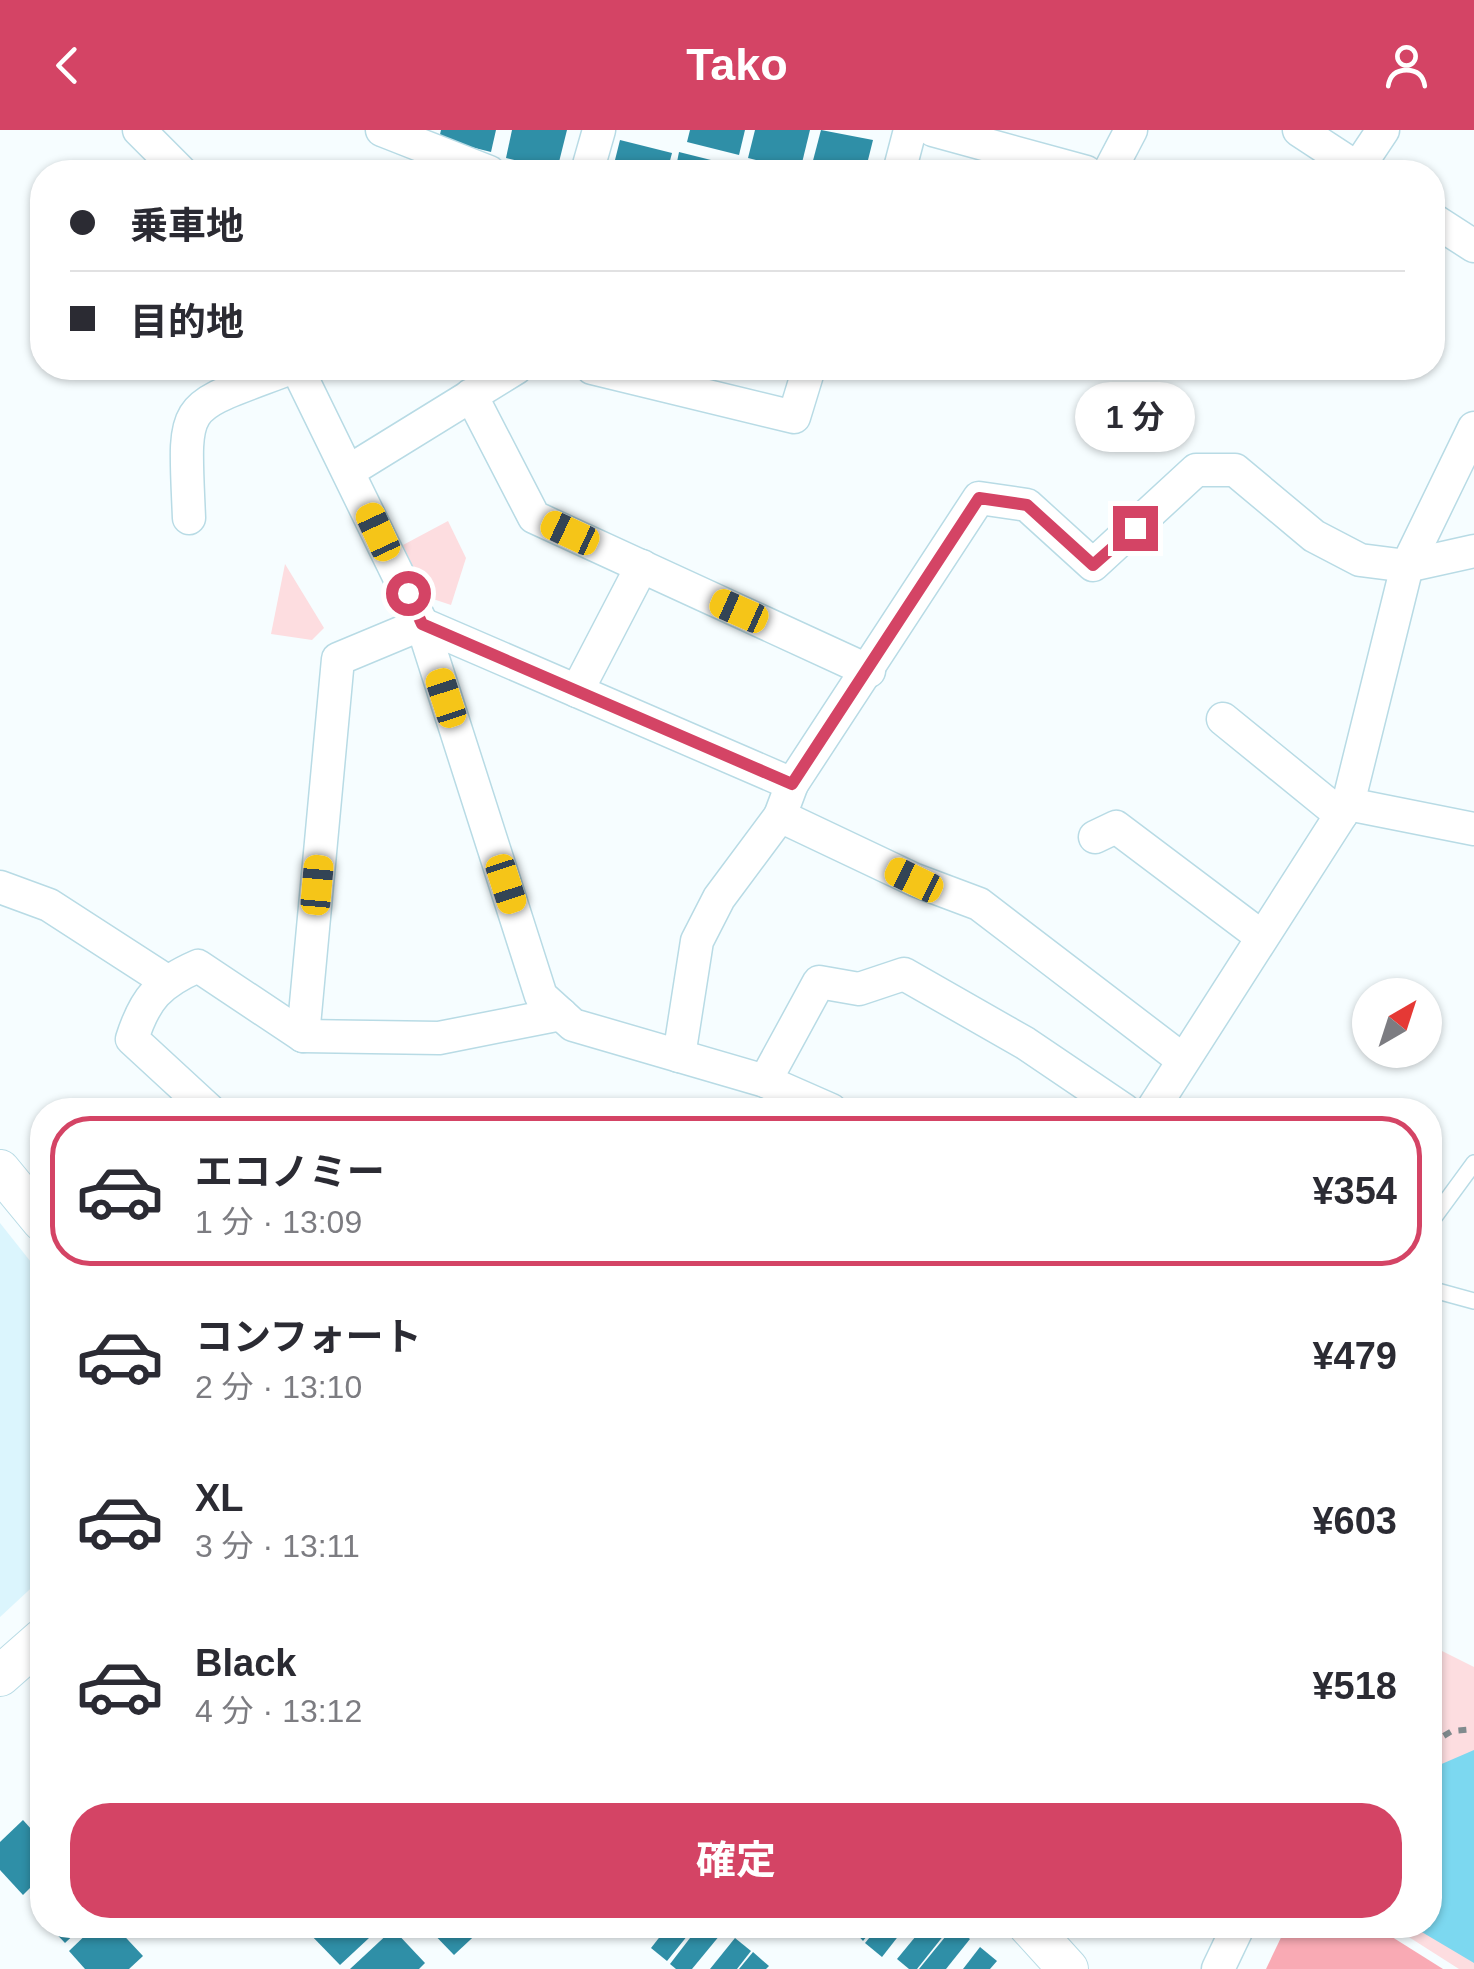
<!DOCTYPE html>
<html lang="ja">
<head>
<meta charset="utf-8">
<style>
	:root { --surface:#fff; --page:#f2f2f3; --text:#2b2b33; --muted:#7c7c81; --line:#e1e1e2; --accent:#d44465 }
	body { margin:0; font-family:Helvetica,"Noto Sans JP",sans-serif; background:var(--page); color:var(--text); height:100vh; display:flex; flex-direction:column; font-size:38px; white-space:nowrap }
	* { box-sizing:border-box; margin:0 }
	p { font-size:32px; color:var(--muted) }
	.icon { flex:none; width:55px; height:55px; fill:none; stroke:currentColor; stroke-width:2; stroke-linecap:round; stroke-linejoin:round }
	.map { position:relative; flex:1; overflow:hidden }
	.sheet { position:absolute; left:30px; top:968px; width:1412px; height:840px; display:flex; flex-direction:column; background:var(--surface); border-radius:40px; box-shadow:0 2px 8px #0004 }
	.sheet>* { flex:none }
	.hud { position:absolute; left:30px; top:30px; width:1415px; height:220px; border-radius:40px; box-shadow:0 2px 8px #0004; display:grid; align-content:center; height:220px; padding:0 40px; background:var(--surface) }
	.needle { width:65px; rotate:39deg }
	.tools { position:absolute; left:1352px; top:848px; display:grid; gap:20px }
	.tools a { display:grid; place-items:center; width:90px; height:90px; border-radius:50%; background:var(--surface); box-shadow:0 2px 8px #0004; font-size:50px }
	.end { position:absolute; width:45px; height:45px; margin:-22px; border:12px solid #d44465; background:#fff; box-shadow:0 0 0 5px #fff }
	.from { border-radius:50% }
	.bubble { position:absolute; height:70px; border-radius:35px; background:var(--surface); box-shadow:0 2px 8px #0004; font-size:32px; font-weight:700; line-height:70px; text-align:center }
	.car { position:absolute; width:30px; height:60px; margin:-30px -15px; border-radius:12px; box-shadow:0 0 8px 2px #0007; background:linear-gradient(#f5c518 24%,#345 0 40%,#f5c518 0 76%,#345 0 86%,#f5c518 0) }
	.hud b { display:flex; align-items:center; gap:35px; height:95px; font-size:38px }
	.hud b+b { border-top:2px solid var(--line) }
	.hud i { width:25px; height:25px; background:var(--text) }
	ul { padding:18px 0 0; list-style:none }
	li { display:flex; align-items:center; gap:30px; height:150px; margin:0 20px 15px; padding:0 20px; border:5px solid transparent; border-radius:40px }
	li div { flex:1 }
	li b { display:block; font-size:38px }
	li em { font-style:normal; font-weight:700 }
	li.on { border-color:var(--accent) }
	li>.icon { width:90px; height:90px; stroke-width:1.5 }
	.action { display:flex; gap:20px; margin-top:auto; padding:20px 40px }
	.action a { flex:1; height:115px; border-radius:40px; background:var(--accent); color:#fff; font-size:40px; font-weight:700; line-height:115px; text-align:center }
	header { display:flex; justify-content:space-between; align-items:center; height:130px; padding:0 40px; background:var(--accent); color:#fff; font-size:45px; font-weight:700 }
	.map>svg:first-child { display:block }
	.built { fill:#dbf5fd }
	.green { fill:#fddde0 }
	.forest { fill:#f9aab4 }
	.water { fill:#7cd8f0 }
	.building { fill:#2f8fa7 }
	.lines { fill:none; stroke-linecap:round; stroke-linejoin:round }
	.service-casing { stroke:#b8dbe5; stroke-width:18 }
	.minor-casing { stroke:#b8dbe5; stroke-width:35 }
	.tertiary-casing { stroke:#b8dbe5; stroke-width:42 }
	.path { stroke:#818b8e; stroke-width:6; stroke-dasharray:8 8; stroke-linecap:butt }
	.service { stroke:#fff; stroke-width:15 }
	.minor { stroke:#fff; stroke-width:32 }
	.tertiary { stroke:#fff; stroke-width:40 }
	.route { stroke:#d44465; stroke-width:12 }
</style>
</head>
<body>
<header><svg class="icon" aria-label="back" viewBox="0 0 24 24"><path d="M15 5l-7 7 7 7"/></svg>Tako<svg class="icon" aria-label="person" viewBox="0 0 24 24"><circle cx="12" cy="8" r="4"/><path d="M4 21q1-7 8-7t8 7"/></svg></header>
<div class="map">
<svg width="1474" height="1839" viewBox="0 0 1474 1839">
	<rect width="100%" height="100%" fill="#f6fdff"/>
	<!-- built -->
	<path class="built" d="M0 1093 42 1146V1448L0 1487Z"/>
	<!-- green -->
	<g class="green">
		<path d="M448 391 466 428 451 475 427 467 403 415Z"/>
		<path d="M285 434 324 498 312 510 271 504Z"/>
		<path d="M1430 1515 1474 1537V1839H1459L1390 1795H1430Z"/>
	</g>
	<!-- forest -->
	<path class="forest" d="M1287 1795H1373L1443 1839H1266Z"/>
	<!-- water -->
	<path class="water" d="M1474 1620V1833L1410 1795H1430V1639Z"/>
	<!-- building -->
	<g class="building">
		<path d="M441 0H496L491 22 439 9Z"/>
		<path d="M512 0H567L557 40 506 28Z"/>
		<path d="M690 0H745L739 25 687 12Z"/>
		<path d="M755 0H810L800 41 748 28Z"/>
		<path d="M821 0 873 10 865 42H810Z"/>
		<path d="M620 10 672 23 667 42H612Z"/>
		<path d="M679 22 731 35 730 42H675Z"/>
		<path d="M23 1690 42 1711V1746L23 1765 0 1740V1712Z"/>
		<path d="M48 1795H84L65 1813Z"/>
		<path d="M96 1795H114L143 1826 129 1839H85L69 1821Z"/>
		<path d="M313 1795H383L340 1835 307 1801Z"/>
		<path d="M425 1795H486L454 1825Z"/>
		<path d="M669 1795H696L667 1831 651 1818Z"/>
		<path d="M700 1795 725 1799 692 1839H676L670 1834Z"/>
		<path d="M849 1795H876L863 1811Z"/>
		<path d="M880 1795H907L882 1827 865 1813Z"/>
		<path d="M925 1795H952L917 1839H909L897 1829Z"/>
		<path d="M954 1796 970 1809 946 1839H919Z"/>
		<path d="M393 1799 425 1833 419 1839H350Z"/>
		<path d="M735 1808 751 1821 737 1839H710Z"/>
		<path d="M980 1817 997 1831 990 1839H963Z"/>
		<path d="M753 1822 769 1836 766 1839H739Z"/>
	</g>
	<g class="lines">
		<defs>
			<g id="service">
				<path d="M1430 1093 1474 1033"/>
				<path d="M1430 1159 1474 1171"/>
			</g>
			<g id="minor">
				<path d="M139 0 181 42"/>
				<path d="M382 0 489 42"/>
				<path d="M933 0 1086 42"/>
				<path d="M1299 0 1363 42"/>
				<path d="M1357 39 1383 0"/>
				<path d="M587 42 599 0"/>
				<path d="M899 42 910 0"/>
				<path d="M1109 42 1131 0"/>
				<path d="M1432 89 1474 116"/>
				<path d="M297 238 422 494 541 866 573 895 765 951 831 980"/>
				<path d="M592 238 794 287 809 238"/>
				<path d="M471 265 534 387 869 541"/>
				<path d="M349 341 516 238"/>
				<path d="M189 388C184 267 178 281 291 238"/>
				<path d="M577 561 642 436"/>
				<path d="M1223 589 1341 685"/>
				<path d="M792 654 780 686 915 750 979 774 1183 930"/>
				<path d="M1348 674 1474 699"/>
				<path d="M1095 707 1116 697 1262 807"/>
				<path d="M0 757 49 775 165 850"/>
				<path d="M303 906 338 529 422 494 792 654 979 368 1027 375 1093 435 1196 340H1235L1314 406 1360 430 1407 436 1474 421"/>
				<path d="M679 926 697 811 719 768 780 686"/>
				<path d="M765 951 819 852 859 859 904 844 1025 913 1124 980"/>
				<path d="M209 980 132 909C145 868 159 853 198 836L303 906 439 908 561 884"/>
				<path d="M1152 980 1348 674 1407 436 1474 298"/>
				<path d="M1218 1839 1239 1795"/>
			</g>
			<g id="tertiary">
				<path d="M0 1040 42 1091"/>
				<path d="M0 1546 42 1509"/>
				<path d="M1028 1795 1068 1839"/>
			</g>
		</defs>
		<!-- service casing -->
		<use href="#service" class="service-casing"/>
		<!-- minor casing -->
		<use href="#minor" class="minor-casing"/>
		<!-- tertiary casing -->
		<use href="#tertiary" class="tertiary-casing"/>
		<!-- path -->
		<path class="path" d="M1430 1614 1452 1601 1474 1599"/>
		<!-- service -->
		<use href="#service" class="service"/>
		<!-- minor -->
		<use href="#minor" class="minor"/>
		<!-- tertiary -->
		<use href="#tertiary" class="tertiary"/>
	</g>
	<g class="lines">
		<!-- route -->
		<path class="route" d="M408 463 422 494 792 654 979 368 1027 375 1093 435 1135 398"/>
	</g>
</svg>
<div class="tools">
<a><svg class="needle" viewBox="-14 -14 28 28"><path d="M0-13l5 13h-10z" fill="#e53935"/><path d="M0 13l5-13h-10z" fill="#7c7c81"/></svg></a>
</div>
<i class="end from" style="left:408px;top:463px"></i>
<i class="end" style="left:1135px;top:398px"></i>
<div class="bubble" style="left:1075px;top:252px;width:120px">1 分</div>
<i class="car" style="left:378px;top:402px;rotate:335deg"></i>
<i class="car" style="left:570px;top:403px;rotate:295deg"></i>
<i class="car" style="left:739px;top:481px;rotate:294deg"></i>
<i class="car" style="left:446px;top:568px;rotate:342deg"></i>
<i class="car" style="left:914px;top:750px;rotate:296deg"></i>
<i class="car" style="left:506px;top:754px;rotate:162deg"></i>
<i class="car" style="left:317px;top:755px;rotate:5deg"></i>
<div class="hud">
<b><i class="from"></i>乗車地</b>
<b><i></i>目的地</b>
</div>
<section class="sheet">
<ul>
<li class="on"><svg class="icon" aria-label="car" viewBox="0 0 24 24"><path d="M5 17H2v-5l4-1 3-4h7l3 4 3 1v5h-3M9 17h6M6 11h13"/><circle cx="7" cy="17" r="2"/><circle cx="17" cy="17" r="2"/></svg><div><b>エコノミー</b><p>1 分 · 13:09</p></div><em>¥354</em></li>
<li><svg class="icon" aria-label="car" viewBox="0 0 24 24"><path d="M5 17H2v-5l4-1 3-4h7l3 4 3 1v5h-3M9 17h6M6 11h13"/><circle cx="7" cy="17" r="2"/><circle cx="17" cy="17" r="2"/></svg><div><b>コンフォート</b><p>2 分 · 13:10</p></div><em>¥479</em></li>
<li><svg class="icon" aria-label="car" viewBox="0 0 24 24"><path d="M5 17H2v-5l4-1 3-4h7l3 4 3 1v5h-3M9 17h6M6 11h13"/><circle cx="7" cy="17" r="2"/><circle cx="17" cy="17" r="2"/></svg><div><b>XL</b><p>3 分 · 13:11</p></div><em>¥603</em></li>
<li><svg class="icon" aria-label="car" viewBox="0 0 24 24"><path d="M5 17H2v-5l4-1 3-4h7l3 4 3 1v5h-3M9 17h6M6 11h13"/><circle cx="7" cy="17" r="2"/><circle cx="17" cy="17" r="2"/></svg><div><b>Black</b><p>4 分 · 13:12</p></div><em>¥518</em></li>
</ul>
<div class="action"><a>確定</a></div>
</section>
</div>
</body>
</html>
